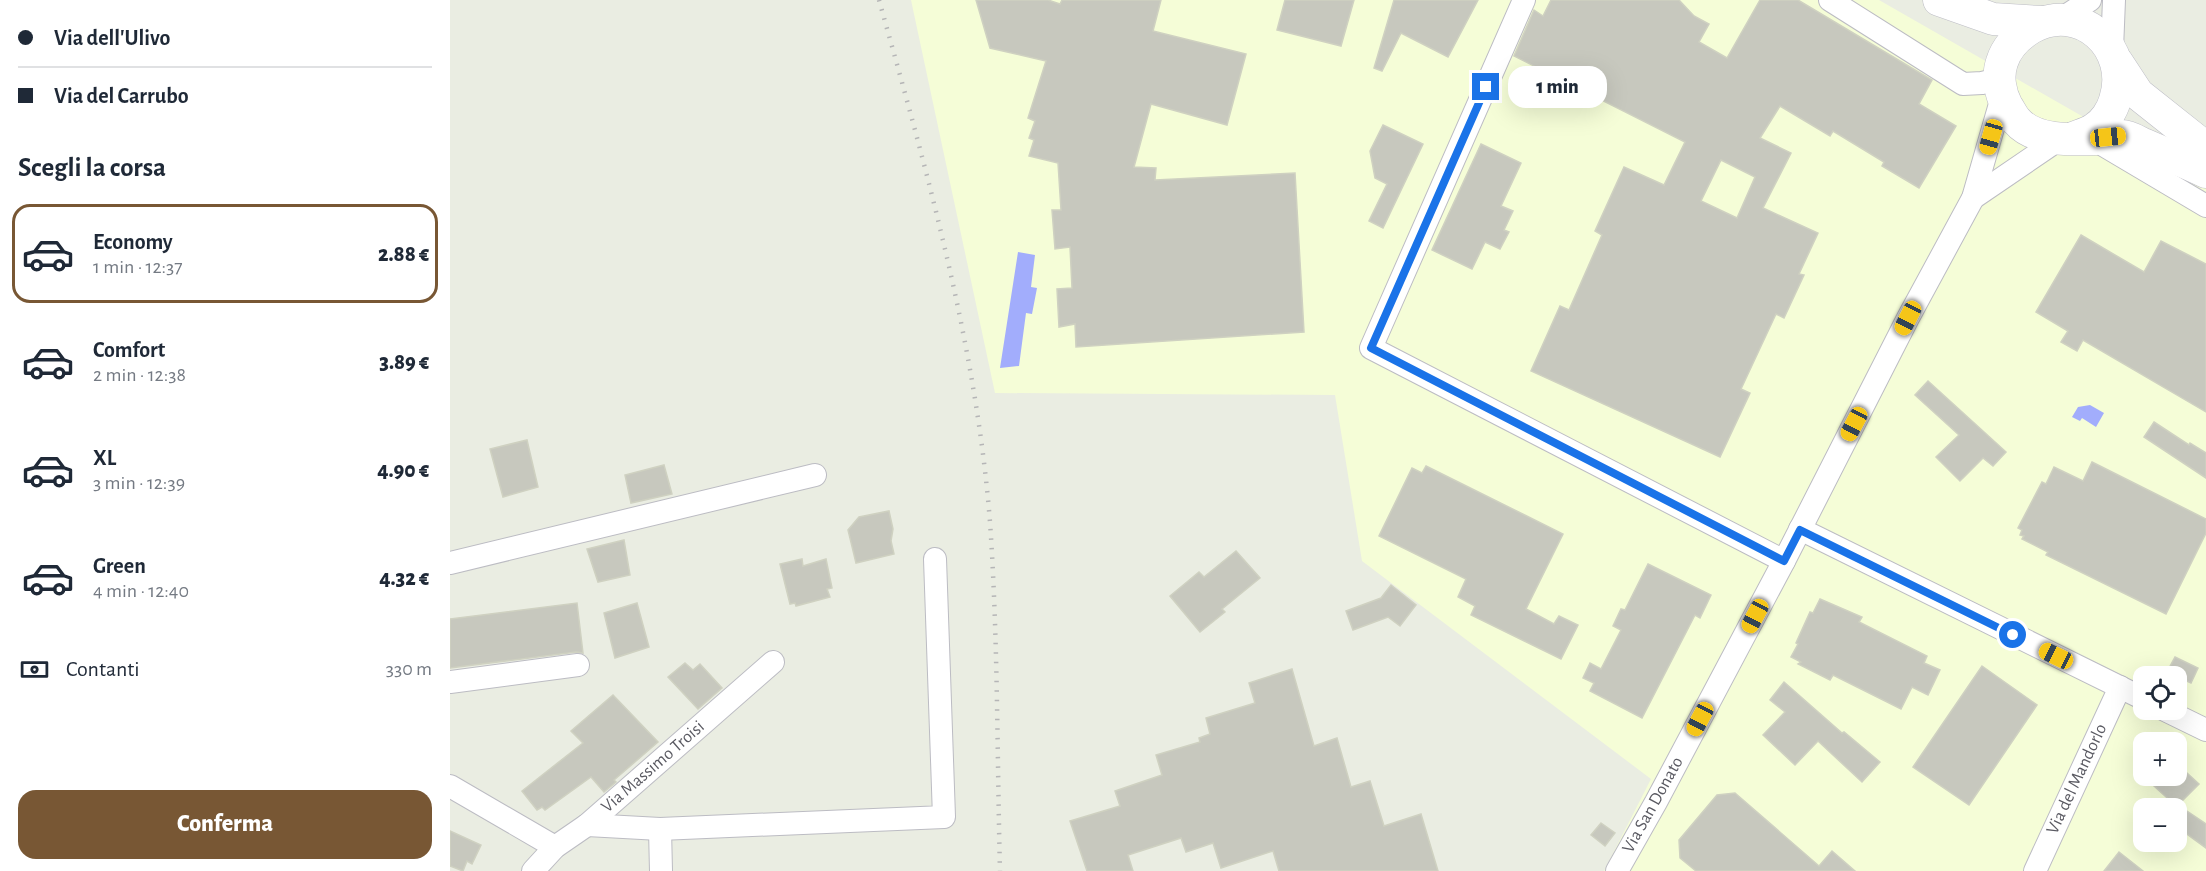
<!DOCTYPE html>
<html lang="it">
<head>
<meta charset="utf-8">
<style>
	:root { --surface:#fff; --page:#f6f6f7; --text:#1f2937; --muted:#747a83; --line:#e0e1e3; --accent:#785734 }
	body { margin:0; font-family:"Alegreya Sans",sans-serif; background:var(--page); color:var(--text); height:100vh; display:flex; flex-direction:column; font-size:22px; white-space:nowrap }
	* { box-sizing:border-box; margin:0 }
	p { font-size:20px; color:var(--muted) }
	.icon { flex:none; width:33px; height:33px; fill:none; stroke:currentColor; stroke-width:2; stroke-linecap:round; stroke-linejoin:round }
	.map { position:relative; flex:1; overflow:hidden }
	.drawer { display:flex; flex-direction:column; background:var(--surface); width:450px }
	.drawer>* { flex:none }
	.top-card { display:grid; align-content:center; height:132px; padding:0 18px; background:var(--surface) }
	.tools { position:absolute; left:1683px; top:666px; display:grid; gap:12px }
	.tools a { display:grid; place-items:center; width:54px; height:54px; border-radius:12px; background:var(--surface); box-shadow:0 6px 24px #0002; font-size:30px }
	.end { position:absolute; width:27px; height:27px; margin:-14px; border:8px solid #1a73e8; background:#fff; box-shadow:0 0 0 3px #fff }
	.from { border-radius:50% }
	.bubble { position:absolute; height:42px; border-radius:18px; background:var(--surface); box-shadow:0 6px 24px #0002; font-size:20px; font-weight:800; line-height:42px; text-align:center }
	.car { position:absolute; width:18px; height:36px; margin:-18px -9px; border-radius:8px; box-shadow:0 0 4px 2px #0007; background:linear-gradient(#f5c518 24%,#345 0 40%,#f5c518 0 76%,#345 0 86%,#f5c518 0) }
	.top-card b { display:flex; align-items:center; gap:21px; height:57px; font-size:22px }
	.top-card b+b { border-top:2px solid var(--line) }
	.top-card i { width:15px; height:15px; background:var(--text) }
	ul { padding:0; list-style:none }
	li { display:flex; align-items:center; gap:18px; height:99px; margin:0 12px 9px; padding:0 6px; border:3px solid transparent; border-radius:18px }
	li div { flex:1 }
	li b { display:block; font-size:22px }
	li em { font-style:normal; font-weight:800 }
	li.on { border-color:var(--accent) }
	li>.icon { width:54px; height:54px; stroke-width:1.5 }
	h2 { padding:0 18px; font-size:27px; line-height:72px }
	.pay { display:flex; align-items:center; gap:15px; height:66px; padding:0 18px; font-size:22px }
	.pay p { margin-inline-start:auto }
	.button { display:flex; gap:12px; margin-top:auto; padding:12px 18px }
	.button a { flex:1; height:69px; border-radius:18px; background:var(--accent); color:#fff; font-size:24px; font-weight:800; line-height:69px; text-align:center }
	main { display:flex; flex:1; min-height:0 }
	.map>svg:first-child { display:block }
	.commercial { fill:#f5fdd7; fill-rule:evenodd }
	.water { fill:#a2adfc }
	.building { fill:#c7c8be; stroke:#cfd1c1; stroke-width:1.5; fill-rule:evenodd }
	.lines { fill:none; stroke-linecap:round; stroke-linejoin:round }
	.minor-casing { stroke:#bcbcc3; stroke-width:24 }
	.secondary-casing { stroke:#bdbdc5; stroke-width:33 }
	.minor { stroke:#fff; stroke-width:22 }
	.secondary { stroke:#fff; stroke-width:32 }
	.rail { stroke:#b5b5b6; stroke-width:4.5; stroke-dasharray:1.5 8; stroke-linecap:butt }
	.route { stroke:#1a73e8; stroke-width:8 }
	.labels { text-anchor:middle; dominant-baseline:central; stroke-width:4.5; stroke-linejoin:round; paint-order:stroke }
	.street-label { font-size:18px; fill:#5a5a62; stroke:#fff }
</style>
</head>
<body>
<main>
<section class="drawer">
<div class="top-card">
<b><i class="from"></i>Via dell'Ulivo</b>
<b><i></i>Via del Carrubo</b>
</div>
<h2>Scegli la corsa</h2>
<ul>
<li class="on"><svg class="icon" aria-label="car" viewBox="0 0 24 24"><path d="M5 17H2v-5l4-1 3-4h7l3 4 3 1v5h-3M9 17h6M6 11h13"/><circle cx="7" cy="17" r="2"/><circle cx="17" cy="17" r="2"/></svg><div><b>Economy</b><p>1 min · 12:37</p></div><em>2.88 €</em></li>
<li><svg class="icon" aria-label="car" viewBox="0 0 24 24"><path d="M5 17H2v-5l4-1 3-4h7l3 4 3 1v5h-3M9 17h6M6 11h13"/><circle cx="7" cy="17" r="2"/><circle cx="17" cy="17" r="2"/></svg><div><b>Comfort</b><p>2 min · 12:38</p></div><em>3.89 €</em></li>
<li><svg class="icon" aria-label="car" viewBox="0 0 24 24"><path d="M5 17H2v-5l4-1 3-4h7l3 4 3 1v5h-3M9 17h6M6 11h13"/><circle cx="7" cy="17" r="2"/><circle cx="17" cy="17" r="2"/></svg><div><b>XL</b><p>3 min · 12:39</p></div><em>4.90 €</em></li>
<li><svg class="icon" aria-label="car" viewBox="0 0 24 24"><path d="M5 17H2v-5l4-1 3-4h7l3 4 3 1v5h-3M9 17h6M6 11h13"/><circle cx="7" cy="17" r="2"/><circle cx="17" cy="17" r="2"/></svg><div><b>Green</b><p>4 min · 12:40</p></div><em>4.32 €</em></li>
</ul>
<div class="pay"><svg class="icon" aria-label="cash" viewBox="0 0 24 24"><path d="M3 7h18v10H3z"/><circle cx="12" cy="12" r="2"/></svg>Contanti<p>330 m</p></div>
<div class="button"><a>Conferma</a></div>
</section>
<div class="map">
<svg width="1756" height="871" viewBox="0 0 1756 871">
	<rect width="100%" height="100%" fill="#eaede2"/>
	<!-- commercial -->
	<path class="commercial" d="M461 0H1429L1756 187V871H1154L1201 779 912 561 885 395 545 393ZM1694 676H1726V710H1694ZM1694 742H1726V776H1694ZM1694 808H1726V842H1694Z"/>
	<!-- water -->
	<g class="water">
		<path d="M568 252 585 255 581 287 587 288 582 314 576 313 569 366 550 368Z"/>
		<path d="M1640 405 1654 413 1646 427 1632 418 1630 421 1622 417 1628 407Z"/>
	</g>
	<!-- building -->
	<g class="building">
		<path d="M526 0H598L610 4 612 0H711L703 31 796 54 777 125 701 104 684 167 706 168 705 180 845 173 854 332 626 347 625 324 609 327 607 289 622 288 620 247 605 249 602 210H611L608 163 579 156 584 140 579 138 585 121 578 118 596 61 540 48Z"/>
		<path d="M835 0H904L891 46 827 30Z"/>
		<path d="M944 0H1028L998 57 951 33 932 71 924 68Z"/>
		<path d="M1101 0H1229L1244 16 1259 24 1249 42 1277 58 1310 0H1348L1482 80 1469 104 1506 126 1469 188 1432 166 1434 162 1383 131 1380 136 1330 106 1310 138 1341 153 1313 208 1368 233 1349 274 1354 275 1334 318 1326 314 1291 389 1300 393 1270 457 1081 371 1110 306 1119 310 1152 235 1145 231 1174 167 1214 185 1235 142 1064 56 1084 10 1093 16ZM1271 160 1305 177 1287 218 1251 201Z"/>
		<path d="M933 125 973 144 933 228 919 221 937 184 925 178 920 151Z"/>
		<path d="M1031 144 1071 163 1051 206 1063 211 1054 230 1059 232 1050 249 1035 242 1022 269 982 250Z"/>
		<path d="M1631 235 1694 272 1711 241 1756 264V412L1633 340 1627 351 1611 342 1618 331 1586 312Z"/>
		<path d="M1478 381 1556 452 1543 466 1533 458 1510 481 1486 457 1509 435 1465 395Z"/>
		<path d="M1704 422 1739 445 1740 443 1756 453V478L1694 437Z"/>
		<path d="M77 440 88 487 53 497 40 449Z"/>
		<path d="M1642 462 1756 519V533L1716 614 1596 555 1598 552 1572 539 1574 536 1570 535 1572 530 1568 528 1592 482 1596 484 1604 467 1633 481Z"/>
		<path d="M214 465 222 494 181 503 175 475Z"/>
		<path d="M976 466 1113 534 1076 609 1104 624 1109 616 1128 625 1111 659 1021 615 1025 606 1008 597 1016 579 929 536 962 468 972 473Z"/>
		<path d="M439 511 443 529 441 541 444 554 406 563 398 530 409 517Z"/>
		<path d="M174 540 180 575 148 582 137 549Z"/>
		<path d="M786 551 810 578 772 609 775 612 750 632 720 596 749 572 754 577Z"/>
		<path d="M352 559 353 566 376 559 382 588 377 589 380 597 346 606 345 603 340 604 330 564Z"/>
		<path d="M1198 564 1261 595 1250 618 1245 615 1192 718 1140 691 1144 683 1133 678 1140 663 1151 669 1171 630 1163 626 1171 609 1175 610Z"/>
		<path d="M941 585 966 605 950 626 938 617 903 630 896 611 931 598Z"/>
		<path d="M1370 599 1412 617 1409 622 1477 656 1474 663 1490 670 1478 695 1462 687 1451 709 1383 675 1380 680 1348 664 1351 662 1341 657 1348 644 1346 643 1360 612 1363 613Z"/>
		<path d="M127 603 133 653 126 652 0 668V619Z"/>
		<path d="M187 603 199 647 165 658 154 613Z"/>
		<path d="M1725 657 1748 668 1741 683 1717 672Z"/>
		<path d="M235 663 243 670 250 664 272 688 248 709 218 677Z"/>
		<path d="M1532 666 1587 705 1519 805 1463 767Z"/>
		<path d="M842 669 864 746 887 738 901 787 920 781 934 826 971 814 988 871H829L823 851 771 868 763 843 736 852 731 838 678 855 683 871H637L620 821 670 806 665 791 712 775 706 755 750 742 749 738 760 734 756 718 805 703 799 683Z"/>
		<path d="M1334 682 1392 733 1394 732 1430 762 1412 782 1368 741 1345 765 1313 735 1335 712 1320 700Z"/>
		<path d="M163 695 208 742 164 780 166 782 154 792 141 777 95 810 92 807 87 810 72 791 133 743 121 731Z"/>
		<path d="M1726 763 1749 784 1728 805 1756 824V848L1726 826V806L1693 776H1726Z"/>
		<path d="M1285 793 1369 866 1382 851 1405 871H1246L1230 858 1229 840 1267 795Z"/>
		<path d="M1151 823 1165 833 1155 846 1141 835Z"/>
		<path d="M0 831 31 845 22 864 17 861 13 871 0 866Z"/>
		<path d="M1669 852 1693 871H1654Z"/>
	</g>
	<g class="lines">
		<defs>
			<g id="minor">
				<path d="M1074 0 921 348 1334 561"/>
				<path d="M1380 0 1513 84 1532 83 1549 79"/>
				<path d="M1611 19 1640 0"/>
				<path d="M1662 49 1664 0"/>
				<path d="M1643 139 1756 206"/>
				<path d="M1523 198 1611 138"/>
				<path d="M1350 529 1694 699"/>
				<path d="M0 563 365 475"/>
				<path d="M0 682 128 665"/>
				<path d="M1715 710 1756 730"/>
				<path d="M0 786 105 847"/>
				<path d="M137 825 210 829 494 817 485 559"/>
				<path d="M210 829 211 871"/>
				<path d="M83 871 105 847 137 825 323 662"/>
				<path d="M1167 871 1206 802 1334 561 1458 318 1523 198 1552 97"/>
				<path d="M1585 871 1670 687"/>
			</g>
			<g id="secondary">
				<path d="M1489 0 1543 19 1591 22"/>
				<path d="M1667 62 1688 94 1756 148"/>
				<path d="M1623 138C1630 135 1638 133 1644 129 1654 123 1662 111 1665 100 1682 48 1630 0 1581 28 1568 36 1557 46 1552 62 1547 76 1550 93 1557 106 1560 110 1563 117 1567 121 1584 141 1621 140 1645 139 1654 138 1663 135 1672 136 1679 136 1687 141 1693 144 1714 153 1735 162 1756 172"/>
			</g>
		</defs>
		<!-- minor casing -->
		<use href="#minor" class="minor-casing"/>
		<!-- secondary casing -->
		<use href="#secondary" class="secondary-casing"/>
		<!-- minor -->
		<use href="#minor" class="minor"/>
		<!-- secondary -->
		<use href="#secondary" class="secondary"/>
		<!-- rail -->
		<path class="rail" d="M429 0C477 171 526 345 540 522 548 638 547 755 550 871"/>
	</g>
	<g class="lines">
		<!-- route -->
		<path class="route" d="M1036 87 921 348 1334 561 1350 530 1563 635"/>
	</g>
	<g class="labels">
		<!-- street labels -->
		<g class="street-label">
			<text transform="translate(203 767) rotate(-41)">Via Massimo Troisi</text>
			<text transform="translate(1627 779) rotate(-65)">Via del Mandorlo</text>
			<text transform="translate(1203 805) rotate(-61)">Via San Donato</text>
		</g>
	</g>
</svg>
<div class="tools">
<a><svg class="icon" aria-label="locate" viewBox="0 0 24 24"><circle cx="12" cy="12" r="6"/><path d="M12 2v4M12 18v4M2 12h4M18 12h4"/></svg></a>
<a>+</a>
<a>−</a>
</div>
<i class="end from" style="left:1563px;top:635px"></i>
<i class="end" style="left:1036px;top:87px"></i>
<div class="bubble" style="left:1058px;top:66px;width:99px">1 min</div>
<i class="car" style="left:1541px;top:137px;rotate:196deg"></i>
<i class="car" style="left:1658px;top:137px;rotate:84deg"></i>
<i class="car" style="left:1458px;top:318px;rotate:207deg"></i>
<i class="car" style="left:1404px;top:424px;rotate:208deg"></i>
<i class="car" style="left:1305px;top:616px;rotate:208deg"></i>
<i class="car" style="left:1606px;top:656px;rotate:296deg"></i>
<i class="car" style="left:1250px;top:719px;rotate:208deg"></i>
</div>
</main>
</body>
</html>
